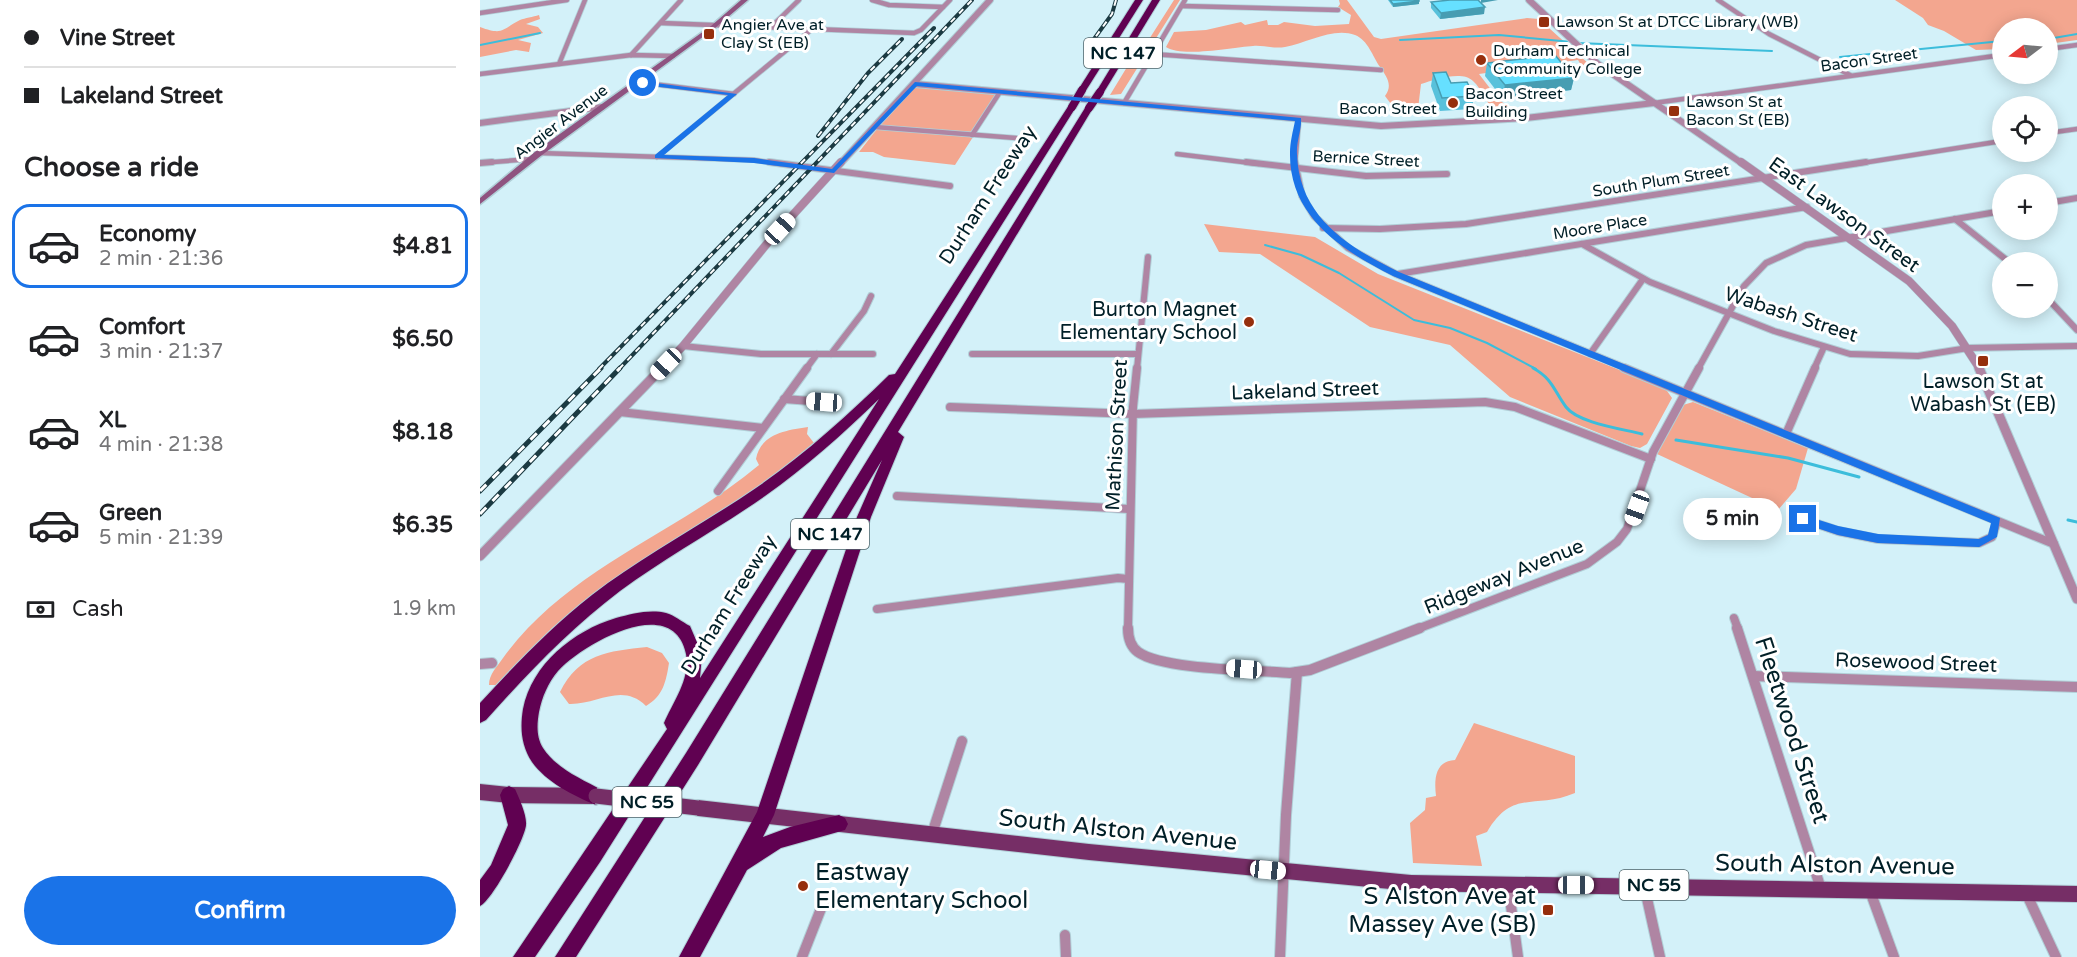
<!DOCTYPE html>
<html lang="en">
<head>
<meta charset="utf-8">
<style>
	:root { --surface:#fff; --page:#f2f2f2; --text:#202124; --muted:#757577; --line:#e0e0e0; --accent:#1a73e8 }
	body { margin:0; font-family:"Varela Round",sans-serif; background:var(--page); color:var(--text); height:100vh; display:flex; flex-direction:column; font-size:22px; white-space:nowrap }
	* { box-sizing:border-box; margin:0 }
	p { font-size:20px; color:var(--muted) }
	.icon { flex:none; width:33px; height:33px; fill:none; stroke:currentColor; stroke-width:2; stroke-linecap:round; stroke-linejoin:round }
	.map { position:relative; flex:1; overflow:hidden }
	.sheet { display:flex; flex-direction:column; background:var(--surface); width:480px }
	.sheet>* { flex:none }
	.top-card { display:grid; align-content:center; height:132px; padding:0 24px; background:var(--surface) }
	.needle { width:39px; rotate:254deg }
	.controls { position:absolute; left:1512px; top:18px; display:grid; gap:12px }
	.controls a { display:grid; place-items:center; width:66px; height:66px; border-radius:50%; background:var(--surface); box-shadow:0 3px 15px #0003; font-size:30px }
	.end { position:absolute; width:27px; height:27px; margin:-14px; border:8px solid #1a73e8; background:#fff; box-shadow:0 0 0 3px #fff }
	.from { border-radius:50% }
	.bubble { position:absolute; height:42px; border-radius:21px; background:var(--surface); box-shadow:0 3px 15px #0003; font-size:20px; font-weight:700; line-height:42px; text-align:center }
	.car { position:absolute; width:18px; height:36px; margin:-18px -9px; border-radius:8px; box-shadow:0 0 4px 2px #0007; background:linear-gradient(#fff 24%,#345 0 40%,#fff 0 76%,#345 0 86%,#fff 0) }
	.top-card b { display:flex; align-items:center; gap:21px; height:57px; font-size:22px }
	.top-card b+b { border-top:2px solid var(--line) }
	.top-card i { width:15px; height:15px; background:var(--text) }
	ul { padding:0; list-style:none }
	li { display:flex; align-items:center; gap:18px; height:84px; margin:0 12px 9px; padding:0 12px; border:3px solid transparent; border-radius:18px }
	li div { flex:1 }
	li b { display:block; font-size:22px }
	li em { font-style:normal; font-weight:700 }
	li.active { border-color:var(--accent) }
	li>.icon { width:54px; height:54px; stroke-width:1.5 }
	h2 { padding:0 24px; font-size:27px; line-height:72px }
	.pay { display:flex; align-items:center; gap:15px; height:66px; padding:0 24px; font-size:22px }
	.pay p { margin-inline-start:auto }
	.cta { display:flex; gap:12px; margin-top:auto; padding:12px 24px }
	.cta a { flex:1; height:69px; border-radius:36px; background:var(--accent); color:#fff; font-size:24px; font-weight:700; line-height:69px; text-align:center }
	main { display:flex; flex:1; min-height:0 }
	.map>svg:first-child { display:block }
	.green { fill:#f3a68f }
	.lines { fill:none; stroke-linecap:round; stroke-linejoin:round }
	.stream-far1 { stroke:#3cbddb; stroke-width:2 }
	.stream { stroke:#3cbddb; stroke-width:3 }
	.minor-far3-casing { stroke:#b1cfd7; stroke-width:6 }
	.minor-far2-casing { stroke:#b1cfd7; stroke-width:8 }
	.minor-far1-casing { stroke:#b1cfd7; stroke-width:10 }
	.minor-casing { stroke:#b1cfd7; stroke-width:12 }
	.tertiary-far2-casing { stroke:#b1cfd7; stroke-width:8 }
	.tertiary-far1-casing { stroke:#b1cfd7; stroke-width:9 }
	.tertiary-casing { stroke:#b1cfd7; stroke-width:11 }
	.secondary-casing { stroke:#b1cfd7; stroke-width:3 }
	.primary-casing { stroke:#b1cfd7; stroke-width:2 }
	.motorway-casing { stroke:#b1cfd7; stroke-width:2 }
	.minor-far3 { stroke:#af85a3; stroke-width:4.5 }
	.minor-far2 { stroke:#af85a3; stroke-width:6 }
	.minor-far1 { stroke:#af85a3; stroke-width:8 }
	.minor { stroke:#af85a3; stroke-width:10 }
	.tertiary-far2 { stroke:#af85a3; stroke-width:6 }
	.tertiary-far1 { stroke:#af85a3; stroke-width:8 }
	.tertiary { stroke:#af85a3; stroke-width:9 }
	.secondary { fill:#8f5380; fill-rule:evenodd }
	.primary { fill:#762e66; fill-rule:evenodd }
	.motorway { fill:#600151; fill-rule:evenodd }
	.rail-far1-casing { stroke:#1b3a42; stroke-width:4 }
	.rail-casing { stroke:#1b3a42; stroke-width:5 }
	.rail-far1 { stroke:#fff; stroke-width:2; stroke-dasharray:6; stroke-linecap:butt }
	.rail { stroke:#fff; stroke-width:3; stroke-dasharray:9; stroke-linecap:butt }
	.primary-bridge-casing { stroke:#b1cfd7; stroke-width:17; stroke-linecap:butt }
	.motorway-bridge-casing { stroke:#b1cfd7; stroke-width:10; stroke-linecap:butt }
	.primary-bridge { stroke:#762e66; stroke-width:15 }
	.motorway-bridge { stroke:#600151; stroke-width:8 }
	.wall { fill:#58c1db }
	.shaded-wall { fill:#479db2 }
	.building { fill:#66e0ff; stroke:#479db2; stroke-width:1.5 }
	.route { fill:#1a73e8 }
	.poi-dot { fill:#962f0d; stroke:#fff; stroke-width:2 }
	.labels { text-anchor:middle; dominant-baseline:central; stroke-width:6; stroke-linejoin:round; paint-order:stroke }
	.far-poi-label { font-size:16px; fill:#001f27; stroke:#fff; text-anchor:start }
	.far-street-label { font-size:16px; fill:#001f27; stroke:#fff }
	.shield { fill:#fff; stroke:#4c6268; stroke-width:1.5 }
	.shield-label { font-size:18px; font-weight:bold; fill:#001f27 }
	.street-label { font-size:20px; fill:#001f27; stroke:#fff }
	.poi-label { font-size:20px; fill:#001f27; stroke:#fff; text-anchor:end }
	.near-street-label { font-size:24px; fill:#001f27; stroke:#fff }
	.near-poi-label { font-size:24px; fill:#001f27; stroke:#fff; text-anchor:start }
</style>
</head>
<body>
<main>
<section class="sheet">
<div class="top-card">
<b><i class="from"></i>Vine Street</b>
<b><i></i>Lakeland Street</b>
</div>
<h2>Choose a ride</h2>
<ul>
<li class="active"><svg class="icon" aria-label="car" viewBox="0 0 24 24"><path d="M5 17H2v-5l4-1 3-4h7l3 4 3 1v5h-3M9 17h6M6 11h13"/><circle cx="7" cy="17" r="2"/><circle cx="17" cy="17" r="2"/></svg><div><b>Economy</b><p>2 min · 21:36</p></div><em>$4.81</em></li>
<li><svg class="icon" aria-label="car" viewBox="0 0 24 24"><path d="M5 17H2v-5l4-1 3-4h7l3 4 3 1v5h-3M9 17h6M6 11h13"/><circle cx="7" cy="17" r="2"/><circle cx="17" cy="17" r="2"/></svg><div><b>Comfort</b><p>3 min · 21:37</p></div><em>$6.50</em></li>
<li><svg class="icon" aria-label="car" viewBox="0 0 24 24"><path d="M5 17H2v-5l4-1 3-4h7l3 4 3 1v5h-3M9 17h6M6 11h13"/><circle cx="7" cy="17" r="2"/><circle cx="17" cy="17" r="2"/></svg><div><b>XL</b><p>4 min · 21:38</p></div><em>$8.18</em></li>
<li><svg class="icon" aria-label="car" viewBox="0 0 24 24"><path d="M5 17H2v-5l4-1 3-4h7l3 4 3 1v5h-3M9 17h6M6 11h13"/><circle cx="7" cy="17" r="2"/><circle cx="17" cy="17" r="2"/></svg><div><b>Green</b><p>5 min · 21:39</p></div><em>$6.35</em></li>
</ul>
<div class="pay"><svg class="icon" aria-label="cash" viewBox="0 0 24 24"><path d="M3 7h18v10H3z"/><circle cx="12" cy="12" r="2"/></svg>Cash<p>1.9 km</p></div>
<div class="cta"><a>Confirm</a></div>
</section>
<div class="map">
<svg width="1597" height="957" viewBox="0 0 1597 957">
	<rect width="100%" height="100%" fill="#d3f1f9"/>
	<!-- green -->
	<g class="green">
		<path d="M694 0H700L641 94 630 95 647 67 652 66Z"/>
		<path d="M859 0H867L894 37 901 39 1047 18 1059 19 1110 65H1101L1098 60 999 74 1019 100 1038 113 1016 114C1007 104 1002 89 993 81 982 70 954 80 941 84L938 109 911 104 905 96C913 85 907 77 900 67 893 57 888 40 875 35 853 27 827 43 805 47 794 49 783 45 773 46 753 47 702 58 686 47L694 32 726 30 761 22 765 25 787 20 788 25H798L804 22 835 26 869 24 871 15 858 7 860 4Z"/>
		<path d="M1415 0H1597V40L1568 44V28H1522V49L1496 50 1464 31 1448 25 1443 18Z"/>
		<path d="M59 15 60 19 46 24 58 27 63 33 38 40 51 43 49 52 36 50 0 57V27C24 36 22 29 40 20 45 18 53 17 59 15Z"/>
		<path d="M436 85 517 92 491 134 397 126Z"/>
		<path d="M397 129 493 137 475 165 404 157 393 152H379Z"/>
		<path d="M724 224 835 237 898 274 1185 388 1192 398 1167 444 1160 448 1151 446 1030 397 970 345 890 327 780 254 739 252Z"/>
		<path d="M1213 402 1328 448 1316 489 1298 510 1177 454 1203 405Z"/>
		<path d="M328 427 327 434 334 443 300 472 111 596 72 628 17 685H9C9 674 17 667 23 658 88 568 198 533 279 465L276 459C280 434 307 430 328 427Z"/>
		<path d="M167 647 182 653 189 663C186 682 183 696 166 706 142 682 117 705 89 704L80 692C99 654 128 651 167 647Z"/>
		<path d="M994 723 1095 756V793C1055 810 1033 788 1007 832L996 836 1002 866 933 863 930 823 945 810 946 798 956 796C954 779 955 761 975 760Z"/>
	</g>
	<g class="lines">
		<!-- stream-far1 -->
		<g class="stream-far1">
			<path d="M1568 39 1597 34"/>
			<path d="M920 40 1019 35 1092 42"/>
			<path d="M1098 43 1292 51"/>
			<path d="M0 45 60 33"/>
			<path d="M1360 57 1522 41"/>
			<path d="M785 245 821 255 859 273 934 320 970 328 1007 343 1056 369"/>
		</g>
		<!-- stream -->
		<g class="stream">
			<path d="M1053 368C1073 379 1074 391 1086 407 1098 423 1143 429 1162 434"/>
			<path d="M1196 440 1308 458 1379 477"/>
			<path d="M1588 520 1597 522"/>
		</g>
		<defs>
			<g id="minor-far3">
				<path d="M392 0 409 5 463 7"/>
				<path d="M1238 0 1289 34 1370 75"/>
				<path d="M702 6 858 10"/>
				<path d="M0 13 87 0"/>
				<path d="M181 23 434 33 441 30 470 0"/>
				<path d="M291 27 319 0"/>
				<path d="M1568 49 1597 45"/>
				<path d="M672 54 901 70"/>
				<path d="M151 55 201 0"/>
				<path d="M79 64 105 0"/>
				<path d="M0 74 151 55 193 56"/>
				<path d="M157 82 254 94"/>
				<path d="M644 103 705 0"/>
				<path d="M1174 103 1522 55"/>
				<path d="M395 127 536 138"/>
				<path d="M1568 133 1597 129"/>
				<path d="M492 135 520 92"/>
				<path d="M59 153 274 160 301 164"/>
				<path d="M697 154 779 164"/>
				<path d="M177 157 332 29"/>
				<path d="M0 163 51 159"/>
				<path d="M815 164 819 119"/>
				<path d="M1376 164 1522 141"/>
			</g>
			<g id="minor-far2">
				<path d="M289 162 470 186"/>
				<path d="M766 162 886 176 967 174"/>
				<path d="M815 162 822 196 834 216 868 248 916 274 1148 369"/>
				<path d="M0 163 12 162"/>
				<path d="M1568 203 1597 198"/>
				<path d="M1475 219 1529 262"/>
				<path d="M843 228 900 229 986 224 1386 162"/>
				<path d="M1102 244 1170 282 1294 331 1370 354 1438 356 1488 348 1597 346"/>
				<path d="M918 274 1327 207"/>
				<path d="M1568 299 1597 330"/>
				<path d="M203 346 281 354H393"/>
				<path d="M351 354 384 311 391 296"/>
				<path d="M492 354H658"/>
				<path d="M1110 354 1163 279"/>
				<path d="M326 369 337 354"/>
				<path d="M657 369 668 257"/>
				<path d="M1218 369 1264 286 1286 263 1326 245 1522 211"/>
				<path d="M1334 369 1344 347"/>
			</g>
			<g id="minor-far1">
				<path d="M1144 368 1574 544"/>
				<path d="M304 399 344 402"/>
				<path d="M470 407 653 414 1005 402 1035 407 1171 459"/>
				<path d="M140 412 283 428"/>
				<path d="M1306 434 1335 368"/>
				<path d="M238 491 327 368"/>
				<path d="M417 496 649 509"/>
				<path d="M1323 519 1358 531 1398 539 1499 543 1512 537 1517 521"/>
				<path d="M397 609 638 578 648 579"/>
				<path d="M1254 618 1258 629"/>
				<path d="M648 629 653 407 657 368"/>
				<path d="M937 629 1107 564 1137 542 1147 529 1173 452 1219 368"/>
			</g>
			<g id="minor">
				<path d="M648 628C648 638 650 646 658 652 683 670 776 670 810 673L830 670 940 628"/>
				<path d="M1257 628 1341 889"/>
				<path d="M0 664 12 663"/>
				<path d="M1273 676 1597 687"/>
				<path d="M452 834 482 741"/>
				<path d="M1028 884 1038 957"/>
				<path d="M1164 885 1180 957"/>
				<path d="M1390 891 1414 957"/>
				<path d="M1546 893 1576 957"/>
				<path d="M585 935 586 957"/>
				<path d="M322 957 344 901"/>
				<path d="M800 957 806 815 817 672"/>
			</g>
			<g id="tertiary-far2">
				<path d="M1049 0 1118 64 1263 164"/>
				<path d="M435 84 901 126 1046 118 1174 103"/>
				<path d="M0 123 122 107"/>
				<path d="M360 164 510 0"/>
			</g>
			<g id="tertiary-far1">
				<path d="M1261 162 1429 281 1472 326 1500 369"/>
				<path d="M181 369 203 346 290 240 361 162"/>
			</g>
			<g id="tertiary">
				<path d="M1499 368 1597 599"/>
				<path d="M0 556 182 368"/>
			</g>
			<path id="secondary" d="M261 0H268L235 28 62 155 0 204V198L56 151 231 26Z"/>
			<g id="primary">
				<path d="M0 784 29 787 112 788 117 791 120 796 117 801 112 804 29 803 0 800Z"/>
				<path d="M218 800 609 844 931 875 1597 886V902L931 891 609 860 218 816 212 814 210 808 212 802Z"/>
			</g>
			<g id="motorway">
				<path d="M655 0H663L605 92H599L598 90Z"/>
				<path d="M672 0H680L624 92 617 94 616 92Z"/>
				<path d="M589 105 596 107 120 862 55 957H33L187 729 184 723C193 702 211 678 206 654 193 592 103 644 78 671 68 683 62 697 59 712 57 724 56 737 63 748 76 768 101 779 122 790L125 796 122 802 116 805C94 796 66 782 52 762 41 745 40 728 43 709 52 664 93 631 136 618 152 614 169 609 186 613 194 615 202 622 210 626L222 654 220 678 399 399C363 434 326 467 285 496 238 529 186 557 140 591 90 629 47 674 6 720L0 723V703C35 665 71 627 112 595 164 555 222 525 276 488 324 455 367 416 409 375L415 374Z"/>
				<path d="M609 105 613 108 418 432 424 437 391 517 294 815 283 837 310 827 359 815 365 818 368 824 365 830 301 848 267 870 220 957H199L277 812 377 517 402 460 218 765 96 957H75L206 753 605 108Z"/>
				<path d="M29 786 35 789C39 798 47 815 46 825 45 839 12 901 0 906V880L11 865 28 825 20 795 23 789Z"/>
			</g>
		</defs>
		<!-- minor-far3 casing -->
		<use href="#minor-far3" class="minor-far3-casing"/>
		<!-- minor-far2 casing -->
		<use href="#minor-far2" class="minor-far2-casing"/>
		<!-- minor-far1 casing -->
		<use href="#minor-far1" class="minor-far1-casing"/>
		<!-- minor casing -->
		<use href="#minor" class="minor-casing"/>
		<!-- tertiary-far2 casing -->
		<use href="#tertiary-far2" class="tertiary-far2-casing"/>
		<!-- tertiary-far1 casing -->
		<use href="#tertiary-far1" class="tertiary-far1-casing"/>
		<!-- tertiary casing -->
		<use href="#tertiary" class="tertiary-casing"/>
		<!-- secondary casing -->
		<use href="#secondary" class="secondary-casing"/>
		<!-- primary casing -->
		<use href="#primary" class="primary-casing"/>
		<!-- motorway casing -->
		<use href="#motorway" class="motorway-casing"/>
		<!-- minor-far3 -->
		<use href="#minor-far3" class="minor-far3"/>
		<!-- minor-far2 -->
		<use href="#minor-far2" class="minor-far2"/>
		<!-- minor-far1 -->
		<use href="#minor-far1" class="minor-far1"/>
		<!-- minor -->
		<use href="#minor" class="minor"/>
		<!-- tertiary-far2 -->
		<use href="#tertiary-far2" class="tertiary-far2"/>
		<!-- tertiary-far1 -->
		<use href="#tertiary-far1" class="tertiary-far1"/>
		<!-- tertiary -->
		<use href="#tertiary" class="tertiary"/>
		<!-- secondary -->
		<use href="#secondary" class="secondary"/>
		<!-- primary -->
		<use href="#primary" class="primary"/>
		<!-- motorway -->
		<use href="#motorway" class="motorway"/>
		<defs>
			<g id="rail-far1">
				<path d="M609 46 632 14 636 0"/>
				<path d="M338 136 388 73 422 39"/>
				<path d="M119 369 454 28"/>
				<path d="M139 369 492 0"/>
			</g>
			<g id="rail">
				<path d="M0 491 121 368"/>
				<path d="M0 514 140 368"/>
			</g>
		</defs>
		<!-- rail-far1 casing -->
		<use href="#rail-far1" class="rail-far1-casing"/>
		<!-- rail casing -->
		<use href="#rail" class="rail-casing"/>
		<!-- rail-far1 -->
		<use href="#rail-far1" class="rail-far1"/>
		<!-- rail -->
		<use href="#rail" class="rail"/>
		<defs>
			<path id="primary-bridge" d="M116 796 218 808"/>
			<g id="motorway-bridge">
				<path d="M592 107 602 90"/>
				<path d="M609 108 620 92"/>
			</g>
		</defs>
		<!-- primary-bridge casing -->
		<use href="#primary-bridge" class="primary-bridge-casing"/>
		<!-- motorway-bridge casing -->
		<use href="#motorway-bridge" class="motorway-bridge-casing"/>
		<!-- primary-bridge -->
		<use href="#primary-bridge" class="primary-bridge"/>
		<!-- motorway-bridge -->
		<use href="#motorway-bridge" class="motorway-bridge"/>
	</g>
	<!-- wall -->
	<g class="wall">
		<path d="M908 0H939V4L913 7Z"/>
		<path d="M951 2 1004 14 960 19 951 8Z"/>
		<path d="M1007 63 1094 78 1091 90 1022 98 1005 76Z"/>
		<path d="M953 73 994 96 992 109 960 111 951 86Z"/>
	</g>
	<!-- shaded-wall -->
	<g class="shaded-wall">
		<path d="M1001 0H1018L1001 3Z"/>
		<path d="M939 1V4L913 7V4Z"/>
		<path d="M1005 7 1004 14 960 19 961 13Z"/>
		<path d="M1094 78 1091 90 1022 98 1025 85Z"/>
	</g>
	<!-- building -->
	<g class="building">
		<path d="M910 0H939V1L913 4Z"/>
		<path d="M970 0H998L1005 7 961 13 951 2Z"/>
		<path d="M1075 55 1094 78 1025 85 1007 63Z"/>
		<path d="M966 72 971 83 987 82 994 96 962 98 953 73Z"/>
	</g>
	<!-- route -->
	<path class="route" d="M161 81 257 94 184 155 274 158 352 169 435 82 821 118C822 129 816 142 817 154 819 217 868 247 919 272L1520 518 1517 537 1499 547 1398 543 1358 535 1319 522V516L1323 515 1358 526 1398 534 1499 539 1508 535 1511 523 913 276C863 251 809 217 810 153 810 142 813 131 815 121L437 86 354 173 274 163 175 158V155L248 95 163 85Z"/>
	<!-- markers -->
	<g class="poi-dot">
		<rect x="1058" y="16" width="12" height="12" rx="3"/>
		<rect x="223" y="28" width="12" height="12" rx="3"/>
		<circle cx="1001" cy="60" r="6"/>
		<circle cx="973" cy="103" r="6"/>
		<rect x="1188" y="105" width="12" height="12" rx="3"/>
		<circle cx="769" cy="322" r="6"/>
		<rect x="1497" y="355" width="12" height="12" rx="3"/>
		<circle cx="323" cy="886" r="6"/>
		<rect x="1062" y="904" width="12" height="12" rx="3"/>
	</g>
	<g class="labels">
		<!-- far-poi labels -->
		<g class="far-poi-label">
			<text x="1076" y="22">Lawson St at DTCC Library (WB)</text>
			<text x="241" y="25">Angier Ave at<tspan x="241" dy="18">Clay St (EB)</tspan></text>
			<text x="1013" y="51">Durham Technical<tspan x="1013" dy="18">Community College</tspan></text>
			<text x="985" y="94">Bacon Street<tspan x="985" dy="18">Building</tspan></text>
			<text x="1206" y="102">Lawson St at<tspan x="1206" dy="18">Bacon St (EB)</tspan></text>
		</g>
		<!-- far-street labels -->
		<g class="far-street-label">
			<text transform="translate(1389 60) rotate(-8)">Bacon Street</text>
			<text x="908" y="109">Bacon Street</text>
			<text transform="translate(81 122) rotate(-37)">Angier Avenue</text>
			<text transform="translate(886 159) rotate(3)">Bernice Street</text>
			<text transform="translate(1181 181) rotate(-9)">South Plum Street</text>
			<text transform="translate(1120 227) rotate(-9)">Moore Place</text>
		</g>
		<!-- shield labels -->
		<g class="shield">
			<rect x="604" y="38" width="78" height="30" rx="4.5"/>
			<rect x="311" y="519" width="78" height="30" rx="4.5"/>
			<rect x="132.5" y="787" width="69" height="30" rx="4.5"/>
			<rect x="1139.5" y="870" width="69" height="30" rx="4.5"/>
		</g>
		<g class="shield-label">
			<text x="643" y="53">NC 147</text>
			<text x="350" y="534">NC 147</text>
			<text x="167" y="802">NC 55</text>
			<text x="1174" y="885">NC 55</text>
		</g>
		<!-- street labels -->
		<g class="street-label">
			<text transform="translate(508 195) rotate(-57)">Durham Freeway</text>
			<text transform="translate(1364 215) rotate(36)">East Lawson Street</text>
			<text transform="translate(1311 315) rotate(18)">Wabash Street</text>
			<text transform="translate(825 391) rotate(-2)">Lakeland Street</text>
			<text transform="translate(637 435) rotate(-87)">Mathison Street</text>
			<text transform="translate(1024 577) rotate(-22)">Ridgeway Avenue</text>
			<text transform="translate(249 605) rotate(-58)">Durham Freeway</text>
			<text transform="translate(1436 663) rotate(2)">Rosewood Street</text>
		</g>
		<!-- poi labels -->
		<g class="poi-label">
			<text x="757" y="310">Burton Magnet<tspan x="757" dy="23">Elementary School</tspan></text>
			<text x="1503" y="382" text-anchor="middle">Lawson St at<tspan x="1503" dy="23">Wabash St (EB)</tspan></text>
		</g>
		<!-- near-street labels -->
		<g class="near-street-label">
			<text transform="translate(1312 730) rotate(72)">Fleetwood Street</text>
			<text transform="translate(638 830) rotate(6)">South Alston Avenue</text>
			<text transform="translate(1355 865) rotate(1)">South Alston Avenue</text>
		</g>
		<!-- near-poi labels -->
		<g class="near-poi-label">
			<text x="335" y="872">Eastway<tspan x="335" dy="28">Elementary School</tspan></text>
			<text x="1056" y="896" text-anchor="end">S Alston Ave at<tspan x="1056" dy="28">Massey Ave (SB)</tspan></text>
		</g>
	</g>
</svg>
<div class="controls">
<a><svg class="needle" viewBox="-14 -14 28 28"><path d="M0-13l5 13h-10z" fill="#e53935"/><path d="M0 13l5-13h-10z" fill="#757577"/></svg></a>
<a><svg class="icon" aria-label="locate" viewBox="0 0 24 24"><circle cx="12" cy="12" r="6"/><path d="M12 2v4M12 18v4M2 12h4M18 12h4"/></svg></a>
<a>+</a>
<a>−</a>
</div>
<i class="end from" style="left:163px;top:83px"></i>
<i class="end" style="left:1323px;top:519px"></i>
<div class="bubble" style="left:1203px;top:498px;width:99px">5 min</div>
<i class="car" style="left:300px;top:229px;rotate:43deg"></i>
<i class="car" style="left:186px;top:364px;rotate:224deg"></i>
<i class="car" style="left:344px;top:402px;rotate:274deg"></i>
<i class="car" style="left:1157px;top:508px;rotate:200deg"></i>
<i class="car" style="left:764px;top:669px;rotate:274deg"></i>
<i class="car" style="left:788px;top:870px;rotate:96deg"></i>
<i class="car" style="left:1096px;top:885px;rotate:90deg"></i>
</div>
</main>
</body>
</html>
